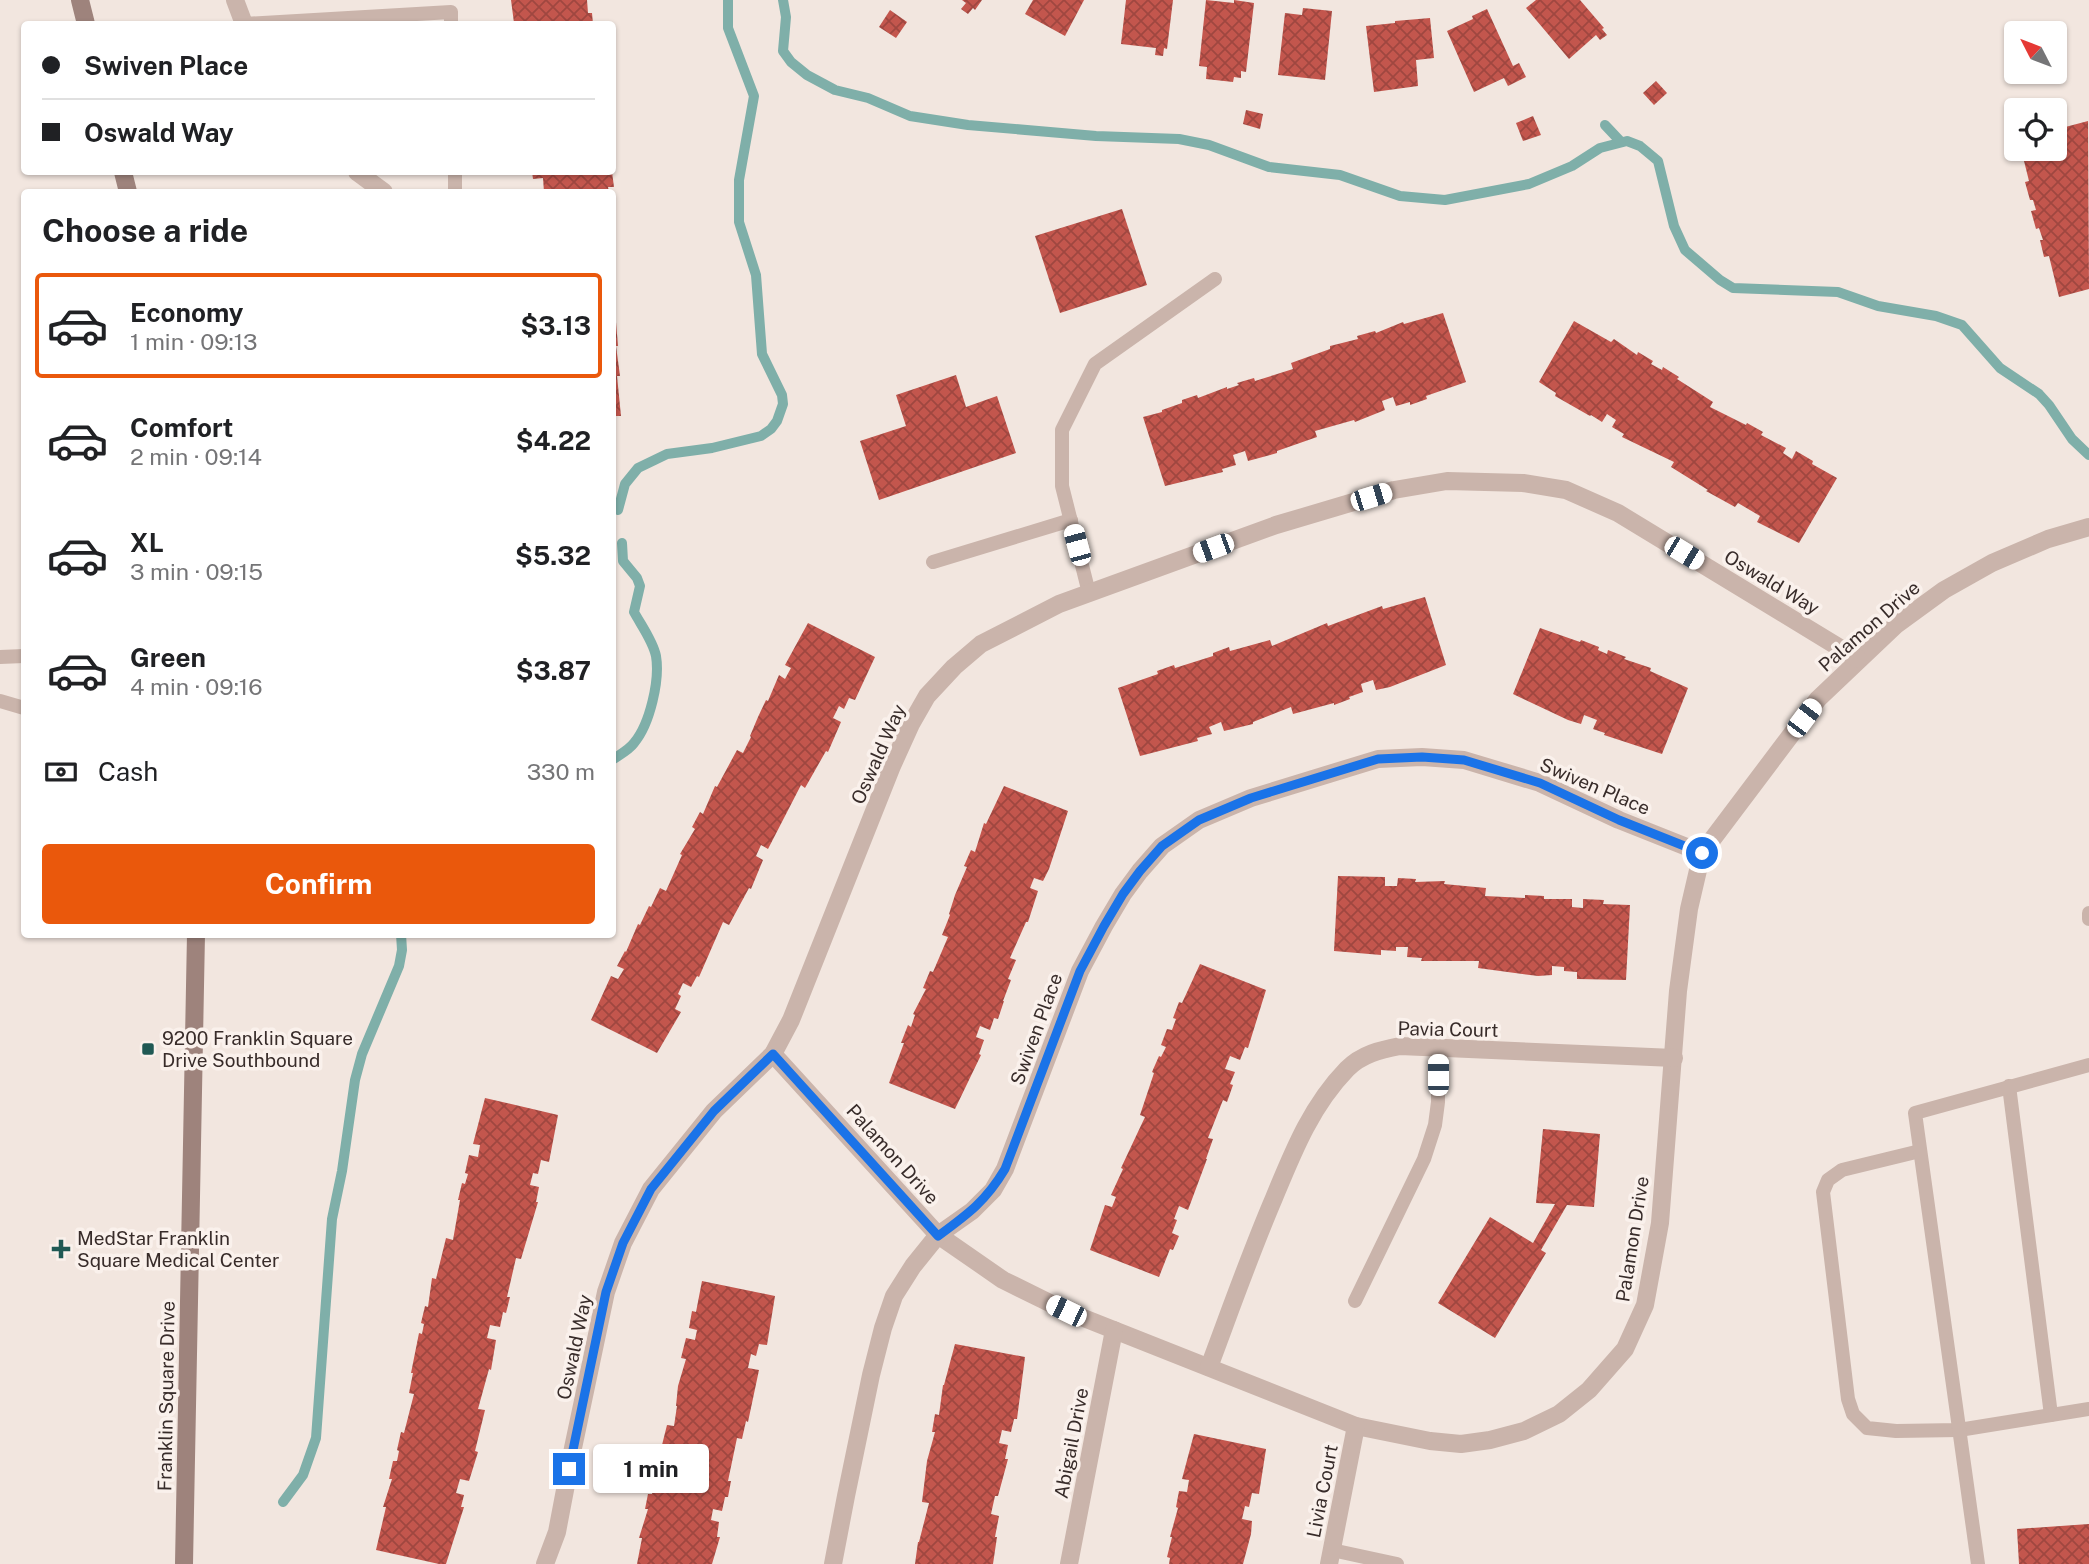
<!DOCTYPE html>
<html lang="en">
<head>
<meta charset="utf-8">
<style>
	:root { --surface:#fff; --page:#f6f6f6; --text:#202124; --muted:#757577; --line:#e0e0e0; --accent:#ea580c }
	body { margin:0; font-family:"Public Sans",sans-serif; background:var(--page); color:var(--text); height:100vh; display:flex; flex-direction:column; font-size:26px; white-space:nowrap }
	* { box-sizing:border-box; margin:0 }
	p { font-size:23px; color:var(--muted) }
	.icon { flex:none; width:38px; height:38px; fill:none; stroke:currentColor; stroke-width:2; stroke-linecap:round; stroke-linejoin:round }
	.map { position:relative; flex:1; overflow:hidden }
	.drawer { position:absolute; left:21px; top:189px; width:595px; height:749px; display:flex; flex-direction:column; background:var(--surface); border-radius:7px; box-shadow:0 2px 5px #0004 }
	.drawer>* { flex:none }
	.hud { position:absolute; left:21px; top:21px; width:595px; height:154px; border-radius:7px; box-shadow:0 2px 5px #0004; display:grid; align-content:center; height:154px; padding:0 21px; background:var(--surface) }
	.needle { width:46px; rotate:312deg }
	.buttons { position:absolute; left:2004px; top:21px; display:grid; gap:14px }
	.buttons a { display:grid; place-items:center; width:63px; height:63px; border-radius:7px; background:var(--surface); box-shadow:0 2px 5px #0004; font-size:35px }
	.end { position:absolute; width:32px; height:32px; margin:-16px; border:9px solid #1a73e8; background:#fff; box-shadow:0 0 0 4px #fff }
	.from { border-radius:50% }
	.bubble { position:absolute; height:49px; border-radius:7px; background:var(--surface); box-shadow:0 2px 5px #0004; font-size:23px; font-weight:700; line-height:49px; text-align:center }
	.car { position:absolute; width:21px; height:42px; margin:-21px -10px; border-radius:9px; box-shadow:0 0 5px 2px #0007; background:linear-gradient(#fff 24%,#345 0 40%,#fff 0 76%,#345 0 86%,#fff 0) }
	.hud b { display:flex; align-items:center; gap:24px; height:66px; font-size:26px }
	.hud b+b { border-top:2px solid var(--line) }
	.hud i { width:18px; height:18px; background:var(--text) }
	ul { padding:0; list-style:none }
	li { display:flex; align-items:center; gap:21px; height:105px; margin:0 14px 10px; padding:0 7px; border:4px solid transparent; border-radius:7px }
	li div { flex:1 }
	li b { display:block; font-size:26px }
	li em { font-style:normal; font-weight:700 }
	li.active { border-color:var(--accent) }
	li>.icon { width:63px; height:63px; stroke-width:1.5 }
	h2 { padding:0 21px; font-size:32px; line-height:84px }
	.pay { display:flex; align-items:center; gap:18px; height:77px; padding:0 21px; font-size:26px }
	.pay p { margin-inline-start:auto }
	.action { display:flex; gap:14px; margin-top:auto; padding:14px 21px }
	.action a { flex:1; height:80px; border-radius:7px; background:var(--accent); color:#fff; font-size:28px; font-weight:700; line-height:80px; text-align:center }
	.map>svg:first-child { display:block }
	.lines { fill:none; stroke-linecap:round; stroke-linejoin:round }
	.stream { stroke:#7fafa9; stroke-width:10 }
	.building { fill:url(#building-cross-hatch) }
	.lane { stroke:#cab4ab; stroke-width:14 }
	.street { stroke:#cab4ab; stroke-width:18 }
	.secondary { stroke:#9e837c; stroke-width:18 }
	.route { stroke:#1a73e8; stroke-width:9 }
	.poi-dot { fill:#205954; stroke:#faf1ec; stroke-width:2.5 }
	.labels { text-anchor:middle; dominant-baseline:central; stroke-width:7; stroke-linejoin:round; paint-order:stroke }
	.street-label { font-size:19px; fill:#382c2a; stroke:#faf1ec }
	.poi-label { font-size:19px; fill:#382c2a; stroke:#faf1ec; text-anchor:start }
</style>
</head>
<body>
<div class="map">
<svg width="2089" height="1564" viewBox="0 0 2089 1564">
	<defs>
		<pattern id="building-cross-hatch" width="8" height="8" patternUnits="userSpaceOnUse" patternTransform="scale(1.75)"><rect width="8" height="8" fill="#c3564d"/><path d="M0 0l8 8M0 8l8-8" fill="none" stroke="#9f4740"/></pattern>
	</defs>
	<rect width="100%" height="100%" fill="#f2e6df"/>
	<g class="lines">
		<!-- stream -->
		<g class="stream">
			<path d="M783 0 786 17 783 51 791 62 807 75 835 90 868 98 910 116 968 125 1096 136 1179 139 1209 145 1269 167 1340 175 1400 196 1445 200 1529 184 1572 166 1600 148 1627 141 1640 146 1658 161 1674 226 1685 250 1720 280 1733 288 1838 292 1878 306 1936 316 1962 325 2000 368 2039 394 2049 405 2072 439 2089 455"/>
			<path d="M1605 125 1621 142"/>
			<path d="M618 510 625 484 638 468 667 454 712 448 761 436 771 429 777 421 783 404 782 395 762 354 756 275 739 222V180L754 96 728 28V0"/>
			<path d="M612 760C619 755 629 750 634 743 650 724 660 680 656 656 653 641 641 625 634 612L640 586 637 578 623 561 622 543"/>
			<path d="M283 1502 303 1475 316 1438 332 1219 342 1171 355 1080 362 1054 399 966 402 950 401 934"/>
		</g>
	</g>
	<!-- building -->
	<g class="building">
		<path d="M511 0H587L588 13H592L593 24 514 23Z"/>
		<path d="M962 0H982L975 10 973 8 968 14 961 9 966 3Z"/>
		<path d="M1033 0H1084L1065 36 1025 14Z"/>
		<path d="M1126 0H1173L1167 49 1164 48 1163 56 1155 55 1156 48 1121 44Z"/>
		<path d="M1206 0 1234 3V0L1254 3 1246 72 1241 71V78L1234 77 1233 82 1206 79 1207 67 1199 66Z"/>
		<path d="M1536 0H1580L1604 28 1602 29 1607 35 1600 40 1596 35 1569 59 1526 8Z"/>
		<path d="M1303 8 1332 11 1325 80 1278 75 1285 13 1302 15Z"/>
		<path d="M1487 9 1513 66 1519 63 1526 77 1508 86 1504 78 1474 92 1447 31 1473 19 1472 16Z"/>
		<path d="M890 10 907 22 896 38 879 27Z"/>
		<path d="M1430 18 1434 58 1416 60 1418 86 1374 92 1366 26 1395 23V21Z"/>
		<path d="M1656 81 1667 93 1654 105 1643 93Z"/>
		<path d="M1246 110 1263 114 1260 129 1243 124Z"/>
		<path d="M1533 116 1541 135 1523 141 1516 123Z"/>
		<path d="M2088 121 2089 289 2059 297 2049 256 2044 257 2040 240H2043L2039 228 2036 229 2031 211 2036 210 2033 200H2030L2025 182 2029 181 2021 149H2054V130Z"/>
		<path d="M532 172H612L614 187H608L609 192H544L543 178 533 179Z"/>
		<path d="M1122 209 1147 285 1060 313 1035 236Z"/>
		<path d="M612 298H614L618 346H616L620 376H617L621 416H612Z"/>
		<path d="M1443 313 1466 382 1426 396 1427 399 1410 405V402L1396 406 1393 397 1382 401 1385 410 1355 422 1354 420 1315 431 1317 437 1277 451V453L1248 461 1245 451 1233 455 1236 465 1222 469 1223 472 1165 486 1143 417 1162 412V410L1182 403V400L1197 395 1198 398 1227 387V389L1239 385 1237 383 1254 378 1255 381 1293 369 1291 363 1330 349V346L1358 339 1357 336 1375 331 1376 333 1403 322 1404 324Z"/>
		<path d="M1574 321 1611 342 1614 339 1637 355 1638 352 1653 361 1651 364 1662 370 1663 367 1679 377 1677 379 1713 402 1710 407 1746 425 1747 423 1763 432 1761 435 1786 448 1783 453 1792 459 1796 451 1813 461 1812 464 1837 478 1799 543 1757 522 1760 516 1738 503 1735 507 1706 491 1708 490 1671 467 1674 462 1622 437 1624 434 1612 427 1616 420 1607 414 1602 422 1591 415 1590 416 1555 396 1556 393 1539 382Z"/>
		<path d="M956 375 966 407 997 396 1016 453 879 500 860 441 906 426 896 395Z"/>
		<path d="M1425 597 1446 665 1390 687 1376 690 1373 680 1361 684 1363 692 1349 697 1350 699 1334 705V703L1293 714 1291 707 1253 722V724L1224 731 1221 722 1209 727 1212 734 1197 738 1198 741 1140 756 1118 688 1158 674 1157 671 1174 665 1175 668 1213 656V653L1229 647 1230 651 1270 640 1272 646 1327 623 1328 626 1382 606 1383 609Z"/>
		<path d="M808 623 875 657 855 700 849 698 844 709 839 706 833 718 841 722 828 752 826 751 805 788 801 785 768 849 761 845 756 856 763 860 751 889 749 888 729 925 723 922 699 977 697 976 691 987 683 983 678 994 681 996 675 1009 681 1012 657 1053 591 1020 611 976 618 979 624 969 617 966 625 951 626 952 638 924 640 925 649 906 651 907 660 888 666 891 682 855 680 854 695 829 692 827 700 812 703 814 715 786 717 787 737 750 743 753 751 737 750 736 758 717 766 700 768 701 779 675 785 679 791 668 785 665Z"/>
		<path d="M1540 628 1580 642 1581 640 1599 647 1598 650 1607 654 1608 650 1626 657 1624 659 1651 668 1650 671 1688 688 1662 754 1604 735 1605 733 1593 729 1597 720 1584 715 1581 724 1568 720 1513 694Z"/>
		<path d="M1004 786 1068 811 1049 869 1043 881 1034 878 1030 888 1038 891 1028 922H1026L1010 958 1016 960 1008 979 1011 980 1003 1001H1004L998 1019 994 1018 990 1030 980 1026 976 1037 984 1040 979 1054 981 1055 955 1109 889 1083 904 1043H901L908 1025 911 1027 915 1015 913 1014 926 989 923 988 930 971 933 972 948 937 942 935 950 915 949 914 955 895 967 867 964 866 971 850 975 852 984 823 986 824Z"/>
		<path d="M1338 876 1385 877V886H1397L1398 878 1416 879 1415 882 1445 881 1444 884 1486 888 1485 896 1525 898V895L1544 896V899H1572V907L1583 908V899L1604 900 1603 904 1630 905 1626 980 1577 979V972L1564 971V967L1552 966V975L1538 976 1478 968 1479 961H1421L1422 958 1407 957 1408 947H1396V951L1381 950V955L1334 951Z"/>
		<path d="M1200 964 1266 990 1248 1048 1245 1047 1240 1060 1230 1056 1225 1069 1235 1072 1230 1084 1233 1085 1227 1102 1223 1100 1208 1138 1213 1139 1206 1159H1207L1188 1210 1179 1206 1174 1219 1177 1220 1172 1233 1179 1236 1173 1250 1170 1249 1159 1277 1090 1250 1105 1205 1112 1207 1116 1197 1111 1195 1123 1169 1121 1168 1145 1117 1140 1115 1154 1073 1152 1072 1159 1056 1161 1057 1166 1047 1161 1045 1167 1029 1172 1030 1176 1019 1173 1018 1179 1002 1182 1003Z"/>
		<path d="M485 1098 558 1115 549 1162 541 1160 538 1174 533 1173 530 1185 539 1187 536 1202H538L521 1259 516 1258 507 1297H510L506 1313 503 1312 500 1327 490 1325 487 1338 496 1340 491 1370 489 1369 478 1409 485 1410 475 1451 478 1452 469 1481 460 1479 456 1493 464 1495 461 1507H464L446 1564H439L376 1550 386 1507H383L392 1479H389L393 1461H397L399 1451 397 1450 401 1432 404 1433 414 1394 409 1393 413 1373H411L419 1333 422 1334 424 1324 421 1323 425 1306 428 1307 432 1278 436 1279 446 1238 453 1240 460 1200H458L462 1183 465 1184 468 1174 465 1173 469 1155 478 1157 480 1145 473 1144Z"/>
		<path d="M1543 1129 1600 1134 1594 1207 1567 1205 1541 1250 1546 1253 1495 1338 1438 1303 1490 1217 1533 1243 1555 1204 1536 1203Z"/>
		<path d="M702 1281 775 1296 767 1345 759 1344 756 1356 751 1354 748 1368 759 1370 748 1422 746 1421 742 1439 737 1438 728 1481H731L728 1497H725L722 1511 713 1509 711 1520 719 1522 717 1537H720L712 1564H637L642 1538H639L648 1509H645L648 1494H652L654 1482 651 1481 653 1464 657 1465 667 1425 674 1426 677 1406H676L678 1386 686 1359 681 1358 686 1338 695 1340 697 1330 689 1328 692 1311 696 1312Z"/>
		<path d="M955 1344 1025 1357 1017 1419H1014L1011 1432 1002 1430 999 1443 1008 1445 1005 1459H1008L998 1496H995L991 1514 999 1516 995 1537H997L993 1564H915L918 1542H919L929 1503 922 1502 927 1461 935 1432H932L935 1414 939 1415 943 1385H944Z"/>
		<path d="M1194 1434 1266 1449 1259 1494 1252 1493 1249 1507 1245 1506 1242 1519 1252 1521 1251 1534 1243 1564H1169L1170 1558 1167 1557 1172 1537H1170L1178 1508 1176 1507 1179 1491 1187 1492 1189 1480 1182 1479Z"/>
		<path d="M2089 1524V1564H2019L2017 1529Z"/>
	</g>
	<g class="lines">
		<!-- lane -->
		<g class="lane">
			<path d="M244 24 451 12V24"/>
			<path d="M455 172V192"/>
			<path d="M933 562 1071 520"/>
			<path d="M1089 593 1062 486V430L1095 364 1215 279"/>
			<path d="M0 657 24 656"/>
			<path d="M0 701 24 708"/>
			<path d="M2089 913V919"/>
			<path d="M2009 1086 2051 1415"/>
			<path d="M1920 1151 1842 1170 1828 1180 1823 1192 1848 1399 1853 1414 1867 1428 1896 1431 1959 1430 2089 1409"/>
			<path d="M1355 1301 1424 1159 1435 1125 1438 1102V1048"/>
			<path d="M1332 1550 1397 1564"/>
			<path d="M1978 1564 1915 1113 2089 1065"/>
		</g>
		<!-- street -->
		<g class="street">
			<path d="M235 0 244 24"/>
			<path d="M357 172 384 192"/>
			<path d="M773 1054 938 1235 1003 1280 1066 1311 1356 1426 1430 1441 1461 1444 1490 1440 1524 1431 1559 1414 1589 1390 1625 1349 1645 1305 1660 1223 1678 991 1689 909 1702 853 1818 699 1896 625 1944 590 1992 563 2048 539 2089 527"/>
			<path d="M1209 1367C1230 1311 1250 1254 1274 1198 1293 1152 1311 1106 1347 1069 1362 1054 1380 1050 1400 1046L1674 1058"/>
			<path d="M545 1564 557 1532 573 1448 606 1292 623 1243 651 1189 714 1111 773 1054 791 1020 892 766 911 724 927 696 954 667 981 644 1059 604 1276 525 1394 490 1447 481 1523 483 1566 490 1618 513 1858 659"/>
			<path d="M833 1564 846 1496 871 1375 883 1328 894 1296 913 1266 938 1235 972 1211 993 1190 1005 1169 1080 971 1104 926 1123 894 1140 871 1162 846 1199 820 1251 798 1378 759 1422 757 1464 760 1540 783 1619 820 1702 853"/>
			<path d="M1069 1564 1114 1330"/>
			<path d="M1329 1564 1356 1426"/>
		</g>
		<!-- secondary -->
		<g class="secondary">
			<path d="M80 0 86 24"/>
			<path d="M123 172 128 192"/>
			<path d="M184 1564 196 934"/>
		</g>
	</g>
	<g class="lines">
		<!-- route -->
		<path class="route" d="M569 1469 606 1292 623 1243 651 1189 714 1111 773 1054 938 1236C968 1214 986 1201 1005 1169L1080 971 1104 926 1123 894 1140 871 1162 846 1199 820 1251 798 1378 759 1422 757 1464 760 1540 783 1619 820 1702 853"/>
	</g>
	<!-- markers -->
	<g class="poi-dot">
		<rect x="141" y="1042" width="14" height="14" rx="3.5"/>
		<path d="M57.5 1238.5h7v7h7v7h-7v7h-7v-7h-7v-7h7z"/>
	</g>
	<g class="labels">
		<!-- street labels -->
		<g class="street-label">
			<text transform="translate(1772 582) rotate(31)">Oswald Way</text>
			<text transform="translate(1869 626) rotate(-41)">Palamon Drive</text>
			<text transform="translate(878 754) rotate(-66)">Oswald Way</text>
			<text transform="translate(1595 786) rotate(23)">Swiven Place</text>
			<text transform="translate(1036 1029) rotate(-70)">Swiven Place</text>
			<text transform="translate(1448 1029) rotate(1)">Pavia Court</text>
			<text transform="translate(893 1154) rotate(48)">Palamon Drive</text>
			<text transform="translate(1632 1239) rotate(-81)">Palamon Drive</text>
			<text transform="translate(574 1347) rotate(-78)">Oswald Way</text>
			<text transform="translate(166 1396) rotate(-89)">Franklin Square Drive</text>
			<text transform="translate(1071 1443) rotate(-79)">Abigail Drive</text>
			<text transform="translate(1322 1491) rotate(-79)">Livia Court</text>
		</g>
		<!-- poi labels -->
		<g class="poi-label">
			<text x="162" y="1038">9200 Franklin Square<tspan x="162" dy="22">Drive Southbound</tspan></text>
			<text x="77" y="1238">MedStar Franklin<tspan x="77" dy="22">Square Medical Center</tspan></text>
		</g>
	</g>
</svg>
<div class="buttons">
<a><svg class="needle" viewBox="-14 -14 28 28"><path d="M0-13l5 13h-10z" fill="#e53935"/><path d="M0 13l5-13h-10z" fill="#757577"/></svg></a>
<a><svg class="icon" aria-label="locate" viewBox="0 0 24 24"><circle cx="12" cy="12" r="6"/><path d="M12 2v4M12 18v4M2 12h4M18 12h4"/></svg></a>
</div>
<i class="end from" style="left:1702px;top:853px"></i>
<i class="end" style="left:569px;top:1469px"></i>
<div class="bubble" style="left:593px;top:1444px;width:116px">1 min</div>
<i class="car" style="left:1371px;top:497px;rotate:73deg"></i>
<i class="car" style="left:1077px;top:545px;rotate:345deg"></i>
<i class="car" style="left:1213px;top:548px;rotate:250deg"></i>
<i class="car" style="left:1684px;top:553px;rotate:121deg"></i>
<i class="car" style="left:1804px;top:718px;rotate:37deg"></i>
<i class="car" style="left:1438px;top:1075px;rotate:0deg"></i>
<i class="car" style="left:1066px;top:1311px;rotate:296deg"></i>
<div class="hud">
<b><i class="from"></i>Swiven Place</b>
<b><i></i>Oswald Way</b>
</div>
<section class="drawer">
<h2>Choose a ride</h2>
<ul>
<li class="active"><svg class="icon" aria-label="car" viewBox="0 0 24 24"><path d="M5 17H2v-5l4-1 3-4h7l3 4 3 1v5h-3M9 17h6M6 11h13"/><circle cx="7" cy="17" r="2"/><circle cx="17" cy="17" r="2"/></svg><div><b>Economy</b><p>1 min · 09:13</p></div><em>$3.13</em></li>
<li><svg class="icon" aria-label="car" viewBox="0 0 24 24"><path d="M5 17H2v-5l4-1 3-4h7l3 4 3 1v5h-3M9 17h6M6 11h13"/><circle cx="7" cy="17" r="2"/><circle cx="17" cy="17" r="2"/></svg><div><b>Comfort</b><p>2 min · 09:14</p></div><em>$4.22</em></li>
<li><svg class="icon" aria-label="car" viewBox="0 0 24 24"><path d="M5 17H2v-5l4-1 3-4h7l3 4 3 1v5h-3M9 17h6M6 11h13"/><circle cx="7" cy="17" r="2"/><circle cx="17" cy="17" r="2"/></svg><div><b>XL</b><p>3 min · 09:15</p></div><em>$5.32</em></li>
<li><svg class="icon" aria-label="car" viewBox="0 0 24 24"><path d="M5 17H2v-5l4-1 3-4h7l3 4 3 1v5h-3M9 17h6M6 11h13"/><circle cx="7" cy="17" r="2"/><circle cx="17" cy="17" r="2"/></svg><div><b>Green</b><p>4 min · 09:16</p></div><em>$3.87</em></li>
</ul>
<div class="pay"><svg class="icon" aria-label="cash" viewBox="0 0 24 24"><path d="M3 7h18v10H3z"/><circle cx="12" cy="12" r="2"/></svg>Cash<p>330 m</p></div>
<div class="action"><a>Confirm</a></div>
</section>
</div>
</body>
</html>
